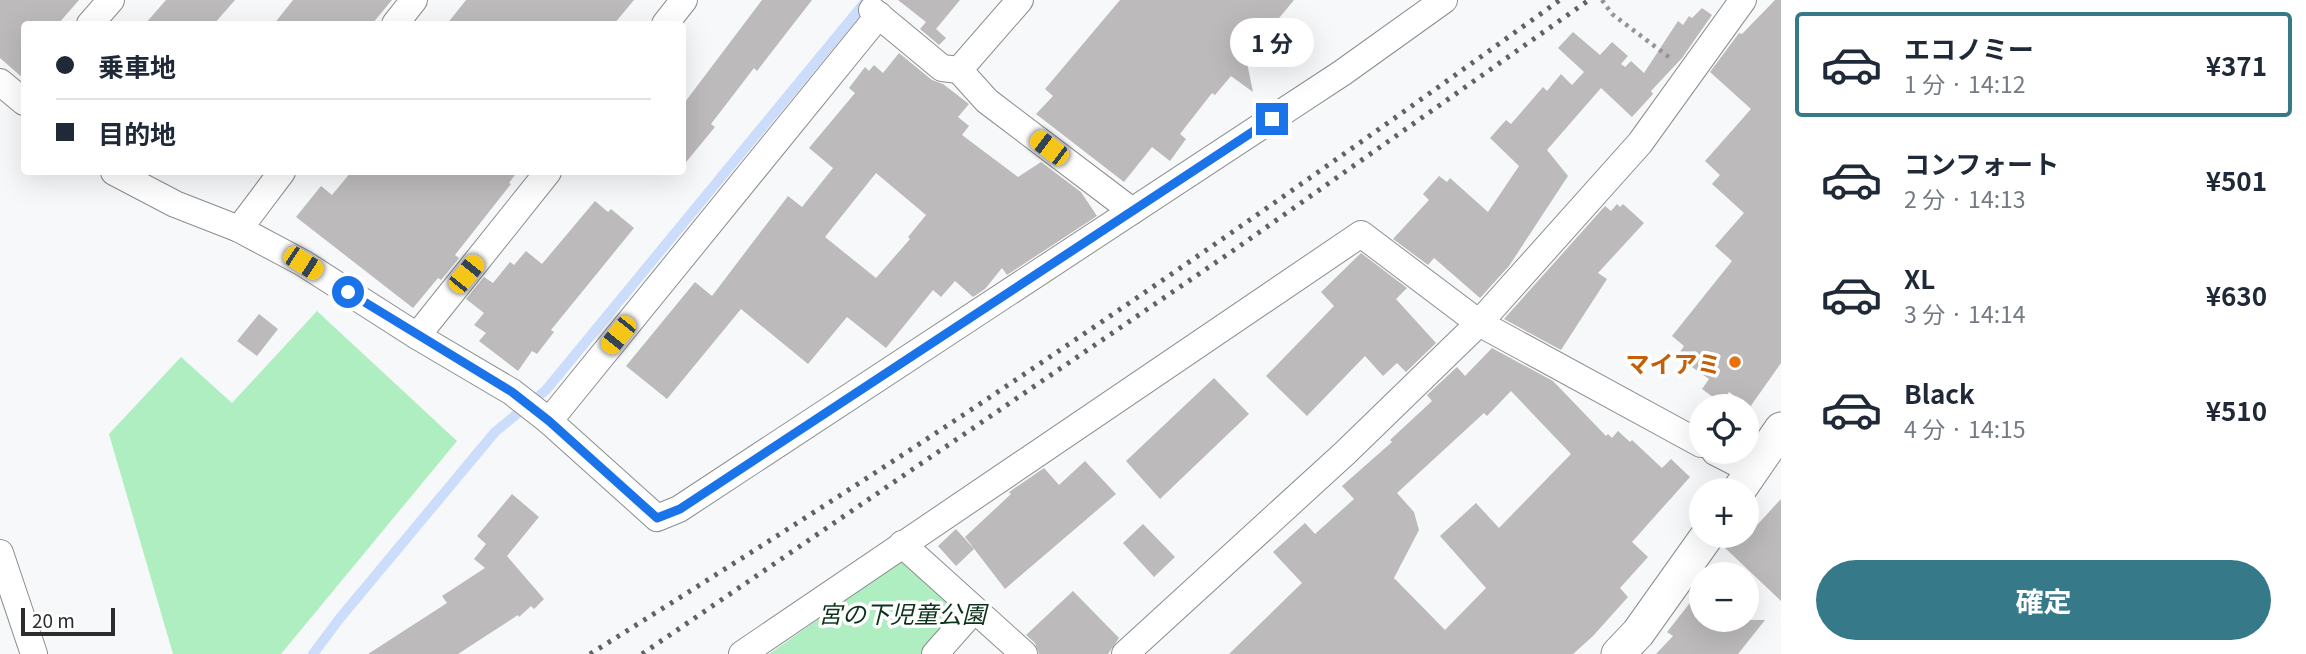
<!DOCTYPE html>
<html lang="ja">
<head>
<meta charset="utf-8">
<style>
	:root { --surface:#fff; --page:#f6f6f7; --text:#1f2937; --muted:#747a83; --line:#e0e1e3; --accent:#367a89 }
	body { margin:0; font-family:Georgia,"Noto Sans JP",serif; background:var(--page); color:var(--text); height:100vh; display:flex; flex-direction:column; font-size:26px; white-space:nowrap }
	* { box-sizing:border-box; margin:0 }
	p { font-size:23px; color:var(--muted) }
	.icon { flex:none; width:38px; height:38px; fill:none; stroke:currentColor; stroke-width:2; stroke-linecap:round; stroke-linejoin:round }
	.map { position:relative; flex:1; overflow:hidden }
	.sheet { display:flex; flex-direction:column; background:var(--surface); width:525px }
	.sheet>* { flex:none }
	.top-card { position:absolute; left:21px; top:21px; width:665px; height:154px; border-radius:7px; box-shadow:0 7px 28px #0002; display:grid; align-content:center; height:154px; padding:0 35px; background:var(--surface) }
	.fabs { position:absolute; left:1689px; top:394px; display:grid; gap:14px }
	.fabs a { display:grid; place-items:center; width:70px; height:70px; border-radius:50%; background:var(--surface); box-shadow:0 7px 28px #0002; font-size:35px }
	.scale { position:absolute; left:21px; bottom:18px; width:94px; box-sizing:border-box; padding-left:7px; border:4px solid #2c2d2d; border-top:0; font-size:19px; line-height:24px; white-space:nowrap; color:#2c2d2d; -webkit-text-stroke:5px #fff; paint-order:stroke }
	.end { position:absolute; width:32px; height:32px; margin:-16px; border:9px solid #1a73e8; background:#fff; box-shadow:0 0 0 4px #fff }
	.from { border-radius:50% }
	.bubble { position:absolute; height:49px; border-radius:24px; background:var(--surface); box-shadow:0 7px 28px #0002; font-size:23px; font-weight:700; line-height:49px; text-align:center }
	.car { position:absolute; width:21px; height:42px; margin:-21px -10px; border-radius:9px; box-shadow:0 0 5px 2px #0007; background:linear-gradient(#f5c518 24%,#345 0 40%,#f5c518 0 76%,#345 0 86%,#f5c518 0) }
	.top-card b { display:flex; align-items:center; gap:24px; height:66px; font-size:26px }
	.top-card b+b { border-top:2px solid var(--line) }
	.top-card i { width:18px; height:18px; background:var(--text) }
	ul { padding:12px 0 0; list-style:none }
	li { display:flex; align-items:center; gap:21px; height:105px; margin:0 14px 10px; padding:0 21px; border:4px solid transparent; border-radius:7px }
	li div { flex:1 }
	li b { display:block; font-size:26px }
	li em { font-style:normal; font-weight:700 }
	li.on { border-color:var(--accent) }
	li>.icon { width:63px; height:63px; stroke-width:1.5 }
	.action { display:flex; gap:14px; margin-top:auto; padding:14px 35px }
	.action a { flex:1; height:80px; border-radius:42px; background:var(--accent); color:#fff; font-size:28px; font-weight:700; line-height:80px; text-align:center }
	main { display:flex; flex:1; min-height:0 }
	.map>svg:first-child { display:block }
	.green { fill:#aeeec1 }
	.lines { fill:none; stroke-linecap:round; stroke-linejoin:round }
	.stream { stroke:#ccddfc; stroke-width:10 }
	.building { fill:#bcbabb; fill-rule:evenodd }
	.minor-casing { stroke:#8c8d8e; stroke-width:28 }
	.tertiary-casing { stroke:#8c8d8e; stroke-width:35 }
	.path { stroke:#949596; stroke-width:4.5; stroke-dasharray:3.5 5; stroke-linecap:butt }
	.minor { stroke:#fff; stroke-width:26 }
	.tertiary { stroke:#fff; stroke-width:33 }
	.rail { stroke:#616262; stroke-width:5; stroke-dasharray:3.5 7; stroke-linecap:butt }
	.route { stroke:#1a73e8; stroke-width:9 }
	.food-dot { fill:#e8710a; stroke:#fff; stroke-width:2.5 }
	.labels { text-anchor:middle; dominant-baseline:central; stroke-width:7; stroke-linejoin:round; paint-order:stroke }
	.food-label { font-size:24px; font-weight:bold; fill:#c56008; stroke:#fff; text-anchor:end }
	.park-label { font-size:24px; font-style:italic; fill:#0c321b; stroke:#fff }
</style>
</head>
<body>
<main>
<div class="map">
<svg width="1781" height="654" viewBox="0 0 1781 654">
	<rect width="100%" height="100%" fill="#f7f8f9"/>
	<!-- green -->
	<g class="green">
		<path d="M317 311 457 441 281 654H173L109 434 181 357 232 403Z"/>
		<path d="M900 562 914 563 953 602 952 621 921 654H769Z"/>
	</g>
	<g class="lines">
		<!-- stream -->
		<path class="stream" d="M313 654 340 618 495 432 546 390 866 1"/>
	</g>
	<!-- building -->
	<g class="building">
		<path d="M0 0H79L58 24H24V79L0 58Z"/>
		<path d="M166 0H235L214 24H145Z"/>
		<path d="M293 0H392L372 24H274Z"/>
		<path d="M466 0H634L614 24H447Z"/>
		<path d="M762 0H812L757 71 754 68 711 124 715 127 682 167V106Z"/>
		<path d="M898 0H960L936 29 946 38 939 45 920 29 926 22Z"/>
		<path d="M1120 0H1294L1246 58 1253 92 1231 76 1215 95 1212 93 1180 134 1186 139 1170 161 1152 147 1124 182 1036 114 1053 96 1045 89Z"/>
		<path d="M1775 0H1781V363L1750 407 1729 392 1721 403 1702 389 1709 379 1689 365 1692 361 1680 352 1684 346 1672 336 1732 261 1715 246 1744 213 1712 184 1720 175 1705 161 1751 109 1710 72 1739 33 1742 34Z"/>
		<path d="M1702 8 1712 15 1682 58 1651 91 1653 94 1632 117 1601 88 1547 150 1568 176 1509 266 1480 298 1434 258 1428 265 1393 239 1429 200 1423 194 1439 176 1447 182 1450 178 1488 212 1519 166 1490 138 1506 120 1511 124 1543 87 1547 91 1561 74 1572 85 1584 72 1558 48 1573 32 1600 55 1612 42 1628 56 1621 64 1625 67 1631 61 1644 73 1678 21 1683 25 1689 16 1692 18Z"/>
		<path d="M899 53 932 80 943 84 969 104 958 117 969 126 962 135 1018 177 1041 162 1081 192 1097 216 1007 275 1002 268 985 289 973 297 955 281 941 297 933 290 886 348 847 317 808 364 741 309 667 399 626 366 695 282 712 296 788 196 802 207 833 168 809 148 855 93 849 88 865 67 869 71 874 65 883 73ZM876 173 926 215 908 237 910 239 876 278 825 237Z"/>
		<path d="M351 172H517L509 183 511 184 455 255 459 258 441 280 438 278 413 308 296 217 321 186 332 195Z"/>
		<path d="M595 201 608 212 611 209 634 228 551 330 554 332 537 354 532 351 518 371 479 341 486 333 474 325 484 313 466 299 484 277 493 283 510 262 514 265 526 251 542 264Z"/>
		<path d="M1617 204 1620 207 1623 204 1644 223 1598 273 1607 279 1561 350 1504 319 1605 206 1611 211Z"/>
		<path d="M1361 253 1407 288 1396 299 1436 343 1406 372 1397 363 1383 376 1365 356 1307 416 1266 376 1334 306 1321 292Z"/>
		<path d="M259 314 278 329 257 356 237 341Z"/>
		<path d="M1492 348 1553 381 1606 436 1608 434 1612 438 1618 431 1630 442 1632 440 1662 468 1671 459 1690 477 1632 542 1648 557 1620 588 1628 597 1593 636 1573 654H1229L1302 583 1273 552 1305 523 1315 534 1354 499 1342 486 1392 442 1390 440 1432 401 1427 395 1457 367 1465 376ZM1511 391 1571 454 1499 528 1476 503 1440 536 1486 588 1445 630 1394 578 1419 530 1414 512 1397 493 1484 413 1487 416Z"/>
		<path d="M1214 378 1249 414 1160 499 1126 461Z"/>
		<path d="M1085 461 1116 494 1005 589 965 537 1011 494 1009 492 1044 468 1059 485Z"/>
		<path d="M512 494 539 517 507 556 544 599 534 609 531 606 519 617 518 615 458 654H368L447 603 442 596 485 568 474 559 486 544 477 536Z"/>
		<path d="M1781 499V601L1723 546 1726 536H1747Z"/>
		<path d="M1143 524 1175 557 1154 577 1123 543Z"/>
		<path d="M956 529 974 549 956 566 938 546Z"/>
		<path d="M1701 589V620H1765L1738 654H1656L1673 636 1667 632Z"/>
		<path d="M1073 591 1119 638 1108 654H1039L1035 643 1026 635Z"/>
	</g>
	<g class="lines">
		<defs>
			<g id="minor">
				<path d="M872 10 942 68 959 70 1020 0"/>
				<path d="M90 24 111 0"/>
				<path d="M395 24 414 0"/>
				<path d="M665 24 684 0"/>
				<path d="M959 70 987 101 1132 211"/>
				<path d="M0 82 24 102"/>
				<path d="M114 172 175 204 239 229 303 263 417 336 512 392 549 421 879 15"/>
				<path d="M239 229 282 172"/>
				<path d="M417 336 548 172"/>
				<path d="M549 421 657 518 679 509 1342 73 1444 0"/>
				<path d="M1715 452 1752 471"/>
				<path d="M902 544 1024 654"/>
				<path d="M0 553 34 654"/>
				<path d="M742 654 1361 234 1479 323 1701 444"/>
				<path d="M935 654 974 610"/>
				<path d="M1125 654 1345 453 1479 323 1640 143 1743 0"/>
			</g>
			<g id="tertiary">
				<path d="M1739 490 1781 429"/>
				<path d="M1618 654 1638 633 1707 536"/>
			</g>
		</defs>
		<!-- minor casing -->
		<use href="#minor" class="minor-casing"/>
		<!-- tertiary casing -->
		<use href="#tertiary" class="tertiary-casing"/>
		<!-- path -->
		<path class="path" d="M1602 0 1612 14 1669 57"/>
		<!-- minor -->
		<use href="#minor" class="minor"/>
		<!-- tertiary -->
		<use href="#tertiary" class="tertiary"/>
		<!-- rail -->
		<g class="rail">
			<path d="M590 654C735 563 879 472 1020 377 1202 255 1382 128 1560 0"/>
			<path d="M642 654 1234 250 1589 0"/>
		</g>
	</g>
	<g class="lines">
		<!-- route -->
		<path class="route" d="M348 292 512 392 549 421 657 518 680 509 1272 119"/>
	</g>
	<!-- markers -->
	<circle class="food-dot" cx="1735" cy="362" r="7"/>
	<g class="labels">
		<!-- food labels -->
		<g class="food-label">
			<text x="1721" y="362">マイアミ</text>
		</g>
		<!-- park labels -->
		<g class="park-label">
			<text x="902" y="612">宮の下児童公園</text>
		</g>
	</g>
</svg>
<div class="fabs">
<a><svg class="icon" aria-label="locate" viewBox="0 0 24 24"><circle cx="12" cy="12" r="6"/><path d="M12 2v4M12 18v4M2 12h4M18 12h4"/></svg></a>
<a>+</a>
<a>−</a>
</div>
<div class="scale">20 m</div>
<i class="end from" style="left:348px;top:292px"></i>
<i class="end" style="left:1272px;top:119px"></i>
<div class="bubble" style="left:1230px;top:18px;width:84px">1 分</div>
<i class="car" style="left:1049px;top:148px;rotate:307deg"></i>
<i class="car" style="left:303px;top:263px;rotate:123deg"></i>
<i class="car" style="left:466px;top:274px;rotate:39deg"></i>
<i class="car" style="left:618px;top:335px;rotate:219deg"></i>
<div class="top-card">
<b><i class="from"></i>乗車地</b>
<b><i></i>目的地</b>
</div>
</div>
<section class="sheet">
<ul>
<li class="on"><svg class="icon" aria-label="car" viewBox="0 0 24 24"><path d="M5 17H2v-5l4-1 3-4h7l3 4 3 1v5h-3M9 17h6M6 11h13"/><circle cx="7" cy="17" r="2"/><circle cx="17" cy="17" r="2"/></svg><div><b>エコノミー</b><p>1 分 · 14:12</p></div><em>¥371</em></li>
<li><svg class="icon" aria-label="car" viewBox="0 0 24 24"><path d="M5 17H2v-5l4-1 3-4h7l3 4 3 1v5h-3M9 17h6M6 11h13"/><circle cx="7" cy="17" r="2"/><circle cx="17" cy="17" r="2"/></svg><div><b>コンフォート</b><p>2 分 · 14:13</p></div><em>¥501</em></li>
<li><svg class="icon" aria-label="car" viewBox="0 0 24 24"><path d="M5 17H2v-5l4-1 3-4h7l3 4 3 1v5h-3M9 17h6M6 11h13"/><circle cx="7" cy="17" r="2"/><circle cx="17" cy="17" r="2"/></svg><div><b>XL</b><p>3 分 · 14:14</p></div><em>¥630</em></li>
<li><svg class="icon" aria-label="car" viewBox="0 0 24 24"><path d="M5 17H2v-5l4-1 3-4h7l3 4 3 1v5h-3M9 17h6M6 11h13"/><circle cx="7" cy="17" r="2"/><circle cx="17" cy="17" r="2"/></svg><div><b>Black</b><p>4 分 · 14:15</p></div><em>¥510</em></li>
</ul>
<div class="action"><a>確定</a></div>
</section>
</main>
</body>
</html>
